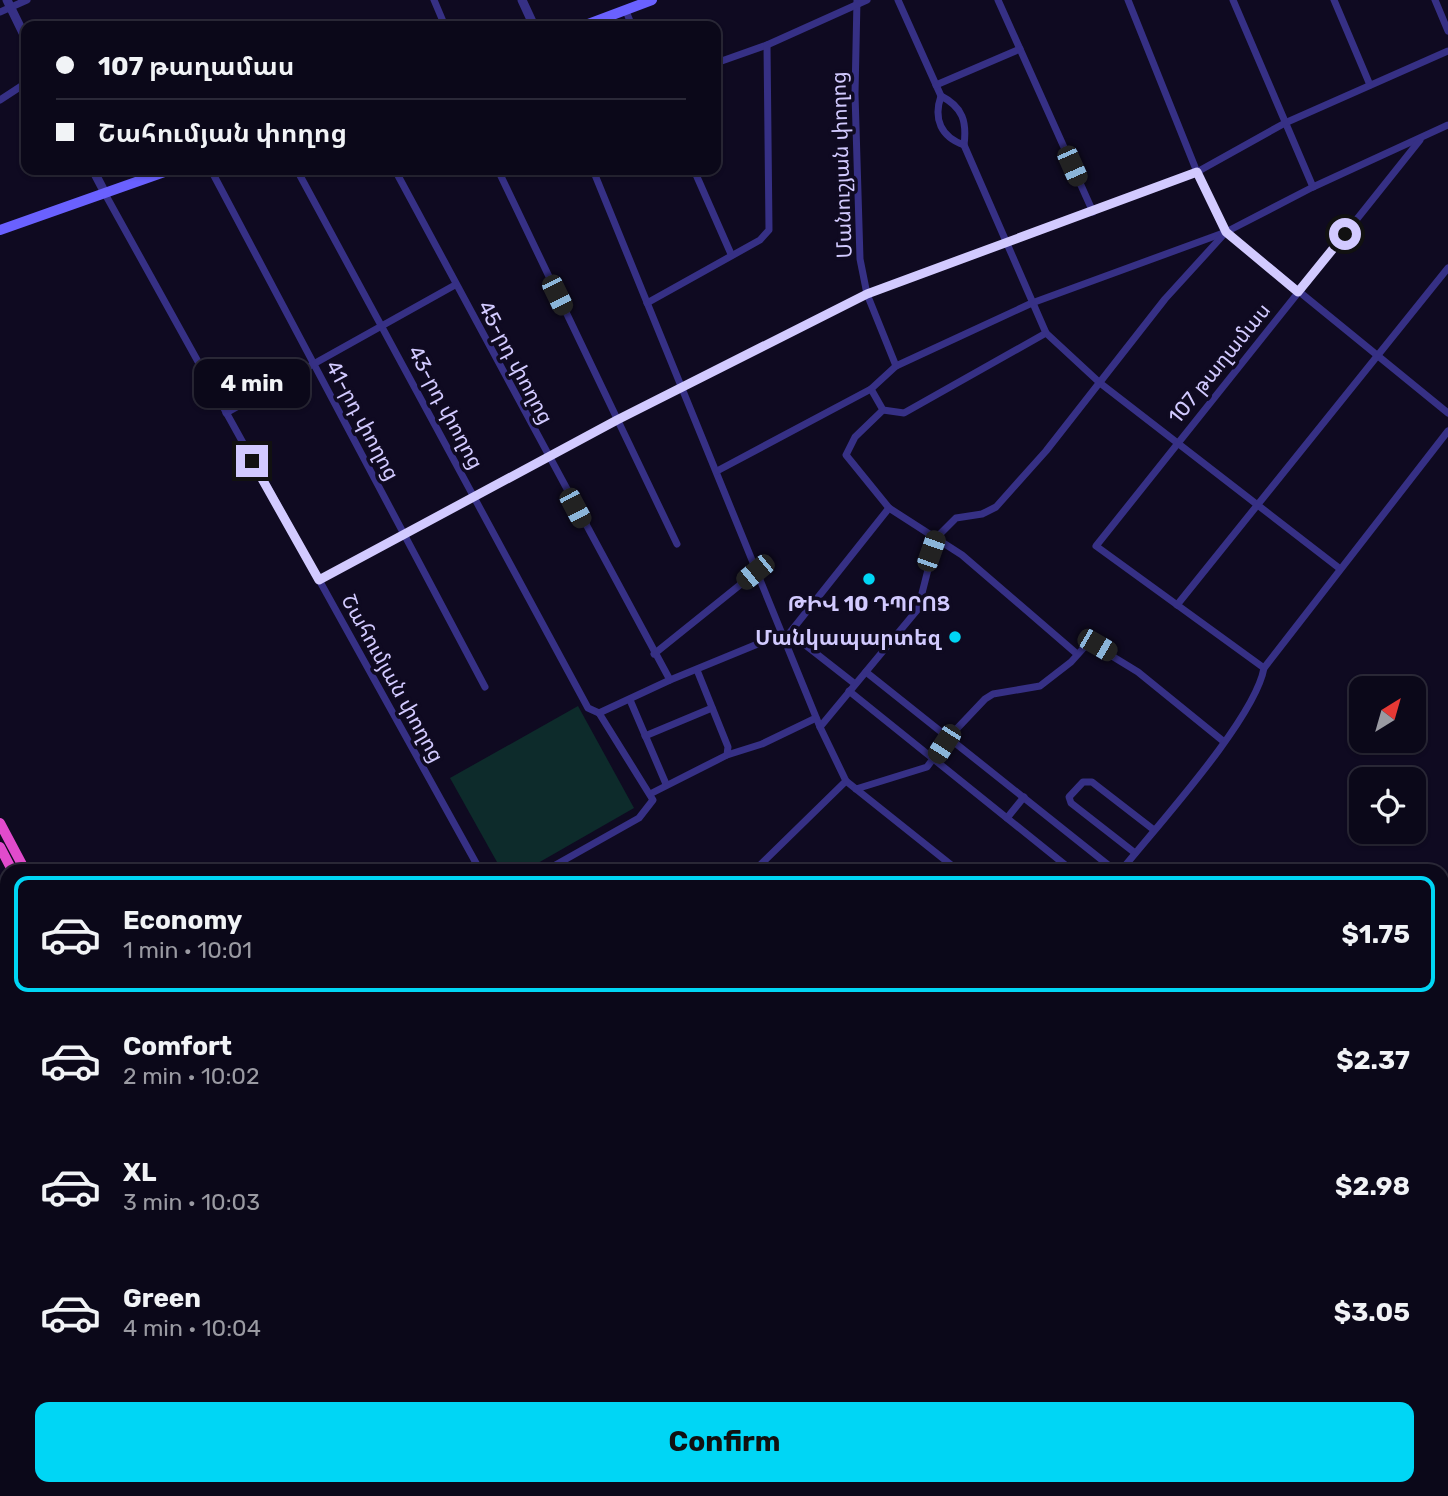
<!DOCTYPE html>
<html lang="en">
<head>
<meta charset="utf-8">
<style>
	:root { --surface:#0b0819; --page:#141122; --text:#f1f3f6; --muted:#9a9aa2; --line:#2b2938; --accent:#00d6f5 }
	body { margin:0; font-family:Rubik,"Noto Sans Armenian",sans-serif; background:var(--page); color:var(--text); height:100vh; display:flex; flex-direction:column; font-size:26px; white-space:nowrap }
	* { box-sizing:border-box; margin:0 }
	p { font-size:23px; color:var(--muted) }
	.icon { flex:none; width:38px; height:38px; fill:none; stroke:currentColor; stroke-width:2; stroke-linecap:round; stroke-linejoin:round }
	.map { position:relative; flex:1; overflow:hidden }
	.sheet { position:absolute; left:0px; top:864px; width:1449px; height:632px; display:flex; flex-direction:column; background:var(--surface); border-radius:21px 21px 0 0; box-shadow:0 2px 5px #0004,0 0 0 2px var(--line) }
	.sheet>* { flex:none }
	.banner { position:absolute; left:21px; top:21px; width:700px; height:154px; border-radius:14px; box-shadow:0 2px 5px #0004,0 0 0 2px var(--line); display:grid; align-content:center; height:154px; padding:0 35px; background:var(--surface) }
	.needle { width:46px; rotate:37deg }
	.tools { position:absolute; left:1349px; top:676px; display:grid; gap:14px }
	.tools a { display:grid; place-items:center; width:77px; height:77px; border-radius:14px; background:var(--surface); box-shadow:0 2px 5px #0004,0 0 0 2px var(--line); font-size:35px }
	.end { position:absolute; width:32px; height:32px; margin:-16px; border:9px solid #d2caff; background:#111; box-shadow:0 0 0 4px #111 }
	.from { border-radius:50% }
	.bubble { position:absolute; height:49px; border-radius:14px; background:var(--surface); box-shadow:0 2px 5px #0004,0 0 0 2px var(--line); font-size:23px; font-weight:700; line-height:49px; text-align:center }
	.car { position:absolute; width:21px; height:42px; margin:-21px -10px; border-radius:9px; box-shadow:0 0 5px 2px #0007; background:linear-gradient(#222 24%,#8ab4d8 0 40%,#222 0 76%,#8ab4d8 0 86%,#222 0) }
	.banner b { display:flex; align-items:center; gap:24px; height:66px; font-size:26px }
	.banner b+b { border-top:2px solid var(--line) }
	.banner i { width:18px; height:18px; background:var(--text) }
	ul { padding:12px 0 0; list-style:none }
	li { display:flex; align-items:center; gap:21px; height:116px; margin:0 14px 10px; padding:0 21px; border:4px solid transparent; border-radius:14px }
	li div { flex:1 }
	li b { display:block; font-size:26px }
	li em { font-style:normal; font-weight:700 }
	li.active { border-color:var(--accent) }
	li>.icon { width:63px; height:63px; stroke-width:1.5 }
	.cta { display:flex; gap:14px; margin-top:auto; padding:14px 35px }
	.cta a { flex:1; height:80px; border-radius:14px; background:var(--accent); color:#111; font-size:28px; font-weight:700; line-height:80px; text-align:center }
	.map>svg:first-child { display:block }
	.green { fill:#0d2b2b }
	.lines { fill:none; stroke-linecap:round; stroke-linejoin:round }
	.canal { stroke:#041841; stroke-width:8 }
	.minor { stroke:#363085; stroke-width:7 }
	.tertiary { stroke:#363085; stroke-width:9 }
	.secondary { stroke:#6a61ff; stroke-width:10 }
	.trunk { stroke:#e14bcc; stroke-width:10 }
	.rail-casing { stroke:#00d6f5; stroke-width:4.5 }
	.rail { stroke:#0f0a21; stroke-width:2; stroke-dasharray:5; stroke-linecap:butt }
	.route { stroke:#d2caff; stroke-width:9 }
	.poi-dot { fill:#00d6f5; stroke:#0f0a21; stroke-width:2.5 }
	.labels { text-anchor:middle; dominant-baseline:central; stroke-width:7; stroke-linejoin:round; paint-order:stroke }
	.street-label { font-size:21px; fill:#d2caff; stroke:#0f0a21 }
	.poi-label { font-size:21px; font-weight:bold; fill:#d2caff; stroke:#0f0a21 }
</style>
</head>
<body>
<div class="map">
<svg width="1448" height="1496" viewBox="0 0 1448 1496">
	<rect width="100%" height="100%" fill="#0f0a21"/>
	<!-- green -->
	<path class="green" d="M578 706 634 808 524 871H502L450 778Z"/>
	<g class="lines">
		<!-- canal -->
		<g class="canal">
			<path d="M0 1324 7 1322"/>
			<path d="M418 1489 426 1496"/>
		</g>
		<!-- minor -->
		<g class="minor">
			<path d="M434 0 445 26"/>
			<path d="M857 0 855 94 860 259 867 294 896 366"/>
			<path d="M898 0 941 96C963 107 967 122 964 145L1046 333 1100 383 1339 568"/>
			<path d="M998 0 1093 212"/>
			<path d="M1128 0 1197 172 1226 232 1448 413"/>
			<path d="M1233 0 1313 187"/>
			<path d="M1334 0 1370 85"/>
			<path d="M1435 0 1448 31"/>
			<path d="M626 11 632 26"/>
			<path d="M0 12 27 0"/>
			<path d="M716 63 767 45 867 0"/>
			<path d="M936 85 1020 49"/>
			<path d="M941 96C933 119 941 137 964 145"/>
			<path d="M0 100 26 83"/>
			<path d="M211 170 485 687"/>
			<path d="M297 170 588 708 599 713 653 800 639 818 543 872"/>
			<path d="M395 170 670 680"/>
			<path d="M498 170 677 544"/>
			<path d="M593 170 820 727 846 781 960 872"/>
			<path d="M694 170 731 254"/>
			<path d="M104 192 481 872"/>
			<path d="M647 303 760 240 769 230 767 45"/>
			<path d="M871 389 883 410 904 413 1046 333"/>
			<path d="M883 410 855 437 846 455 889 508"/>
			<path d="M226 413 455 285"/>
			<path d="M717 471 871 389 896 366 1032 303 1226 232 1313 187 1448 125"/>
			<path d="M319 580 617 420 867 294 1197 172 1285 123 1448 51"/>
			<path d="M1177 605 1448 268"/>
			<path d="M790 633 855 684"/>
			<path d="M784 640 889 508 962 555 1077 654"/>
			<path d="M654 654 756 572"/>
			<path d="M1264 668 1096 546 1420 140"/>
			<path d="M866 672 1117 872"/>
			<path d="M849 691 1074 872"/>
			<path d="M630 700 666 784"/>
			<path d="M599 713 670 680 782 634"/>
			<path d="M820 727 918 609 936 538 956 518 982 514 996 507 1046 451 1165 299 1226 232"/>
			<path d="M645 736 712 708"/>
			<path d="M727 755 762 744 816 718"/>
			<path d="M856 789 927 767 949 737 985 699 993 694 1040 686 1071 662 1089 642 1138 672 1223 741"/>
			<path d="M650 794 727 755 728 747 697 670"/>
			<path d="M1007 818 1024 797"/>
			<path d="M1135 853 1071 803 1069 797 1083 782H1092L1154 830"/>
			<path d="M753 872 846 781"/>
			<path d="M1120 872C1156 827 1255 719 1264 668L1448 431"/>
			<path d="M1442 1201 1448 1203"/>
			<path d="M1131 1489 1137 1496"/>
		</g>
		<!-- tertiary -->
		<g class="tertiary">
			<path d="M7 0 26 39"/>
			<path d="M522 0 534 26"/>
			<path d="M93 170 104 191"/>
		</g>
		<!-- secondary -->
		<g class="secondary">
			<path d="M583 26 652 0"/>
			<path d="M0 230 170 170"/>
		</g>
		<!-- trunk -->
		<g class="trunk">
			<path d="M0 823 26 872"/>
			<path d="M0 847 13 872"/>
			<path d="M364 1489 370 1496"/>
			<path d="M383 1489 389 1496"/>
		</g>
		<defs>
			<g id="rail">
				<path d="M0 1024 7 1034"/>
				<path d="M351 1489 356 1496"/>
			</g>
		</defs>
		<!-- rail casing -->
		<use href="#rail" class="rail-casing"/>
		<!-- rail -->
		<use href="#rail" class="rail"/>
	</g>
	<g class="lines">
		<!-- route -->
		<path class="route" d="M252 461 319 580 617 420 867 294 1197 172 1226 232 1298 292 1345 234"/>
	</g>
	<!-- markers -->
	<g class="poi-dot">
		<circle cx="869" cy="579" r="7"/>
		<circle cx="955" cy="637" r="7"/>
	</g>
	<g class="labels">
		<!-- street labels -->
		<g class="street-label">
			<text transform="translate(841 165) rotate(-92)">Մանուշյան փողոց</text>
			<text transform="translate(516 362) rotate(62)">45-րդ փողոց</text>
			<text transform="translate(1219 363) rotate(-51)">107 թաղամաս</text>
			<text transform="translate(446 407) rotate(62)">43-րդ փողոց</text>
			<text transform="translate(363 420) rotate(62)">41-րդ փողոց</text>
			<text transform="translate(393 678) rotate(61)">Շահումյան փողոց</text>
		</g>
		<!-- poi labels -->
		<g class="poi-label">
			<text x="869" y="603">ԹԻՎ 10 ԴՊՐՈՑ</text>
			<text x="941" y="637" text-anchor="end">Մանկապարտեզ</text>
		</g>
	</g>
</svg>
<div class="tools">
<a><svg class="needle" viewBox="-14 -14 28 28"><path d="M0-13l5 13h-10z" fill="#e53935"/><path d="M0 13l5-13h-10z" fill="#9a9aa2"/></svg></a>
<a><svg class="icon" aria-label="locate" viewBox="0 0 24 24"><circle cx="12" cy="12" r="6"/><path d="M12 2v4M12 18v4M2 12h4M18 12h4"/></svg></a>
</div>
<i class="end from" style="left:1345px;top:234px"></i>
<i class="end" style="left:252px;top:461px"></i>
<div class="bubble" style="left:194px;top:359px;width:116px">4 min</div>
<i class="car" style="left:1072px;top:166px;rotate:156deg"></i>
<i class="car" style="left:557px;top:295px;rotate:154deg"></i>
<i class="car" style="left:575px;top:508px;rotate:152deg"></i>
<i class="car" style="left:931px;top:551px;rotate:19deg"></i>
<i class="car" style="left:755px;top:572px;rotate:231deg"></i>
<i class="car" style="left:1097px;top:645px;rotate:120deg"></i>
<i class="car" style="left:944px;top:744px;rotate:213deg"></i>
<div class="banner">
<b><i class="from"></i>107 թաղամաս</b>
<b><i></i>Շահումյան փողոց</b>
</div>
<section class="sheet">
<ul>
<li class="active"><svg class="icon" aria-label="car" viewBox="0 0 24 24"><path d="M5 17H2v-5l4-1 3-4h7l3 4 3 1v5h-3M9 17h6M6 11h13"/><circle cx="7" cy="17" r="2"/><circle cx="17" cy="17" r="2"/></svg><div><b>Economy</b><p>1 min · 10:01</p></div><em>$1.75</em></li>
<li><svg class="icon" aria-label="car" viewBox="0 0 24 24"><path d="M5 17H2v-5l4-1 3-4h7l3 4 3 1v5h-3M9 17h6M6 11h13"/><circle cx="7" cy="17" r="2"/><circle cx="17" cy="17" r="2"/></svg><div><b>Comfort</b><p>2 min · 10:02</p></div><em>$2.37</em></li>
<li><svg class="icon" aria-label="car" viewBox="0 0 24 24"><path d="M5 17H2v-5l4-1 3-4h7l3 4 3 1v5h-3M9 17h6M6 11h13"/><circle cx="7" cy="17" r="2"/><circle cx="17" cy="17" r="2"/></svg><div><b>XL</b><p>3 min · 10:03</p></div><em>$2.98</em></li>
<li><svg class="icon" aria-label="car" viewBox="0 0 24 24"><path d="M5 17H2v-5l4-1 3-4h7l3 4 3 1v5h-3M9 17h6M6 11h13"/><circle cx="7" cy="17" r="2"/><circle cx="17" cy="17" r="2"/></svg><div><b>Green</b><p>4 min · 10:04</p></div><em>$3.05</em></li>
</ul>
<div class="cta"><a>Confirm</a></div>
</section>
</div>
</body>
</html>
